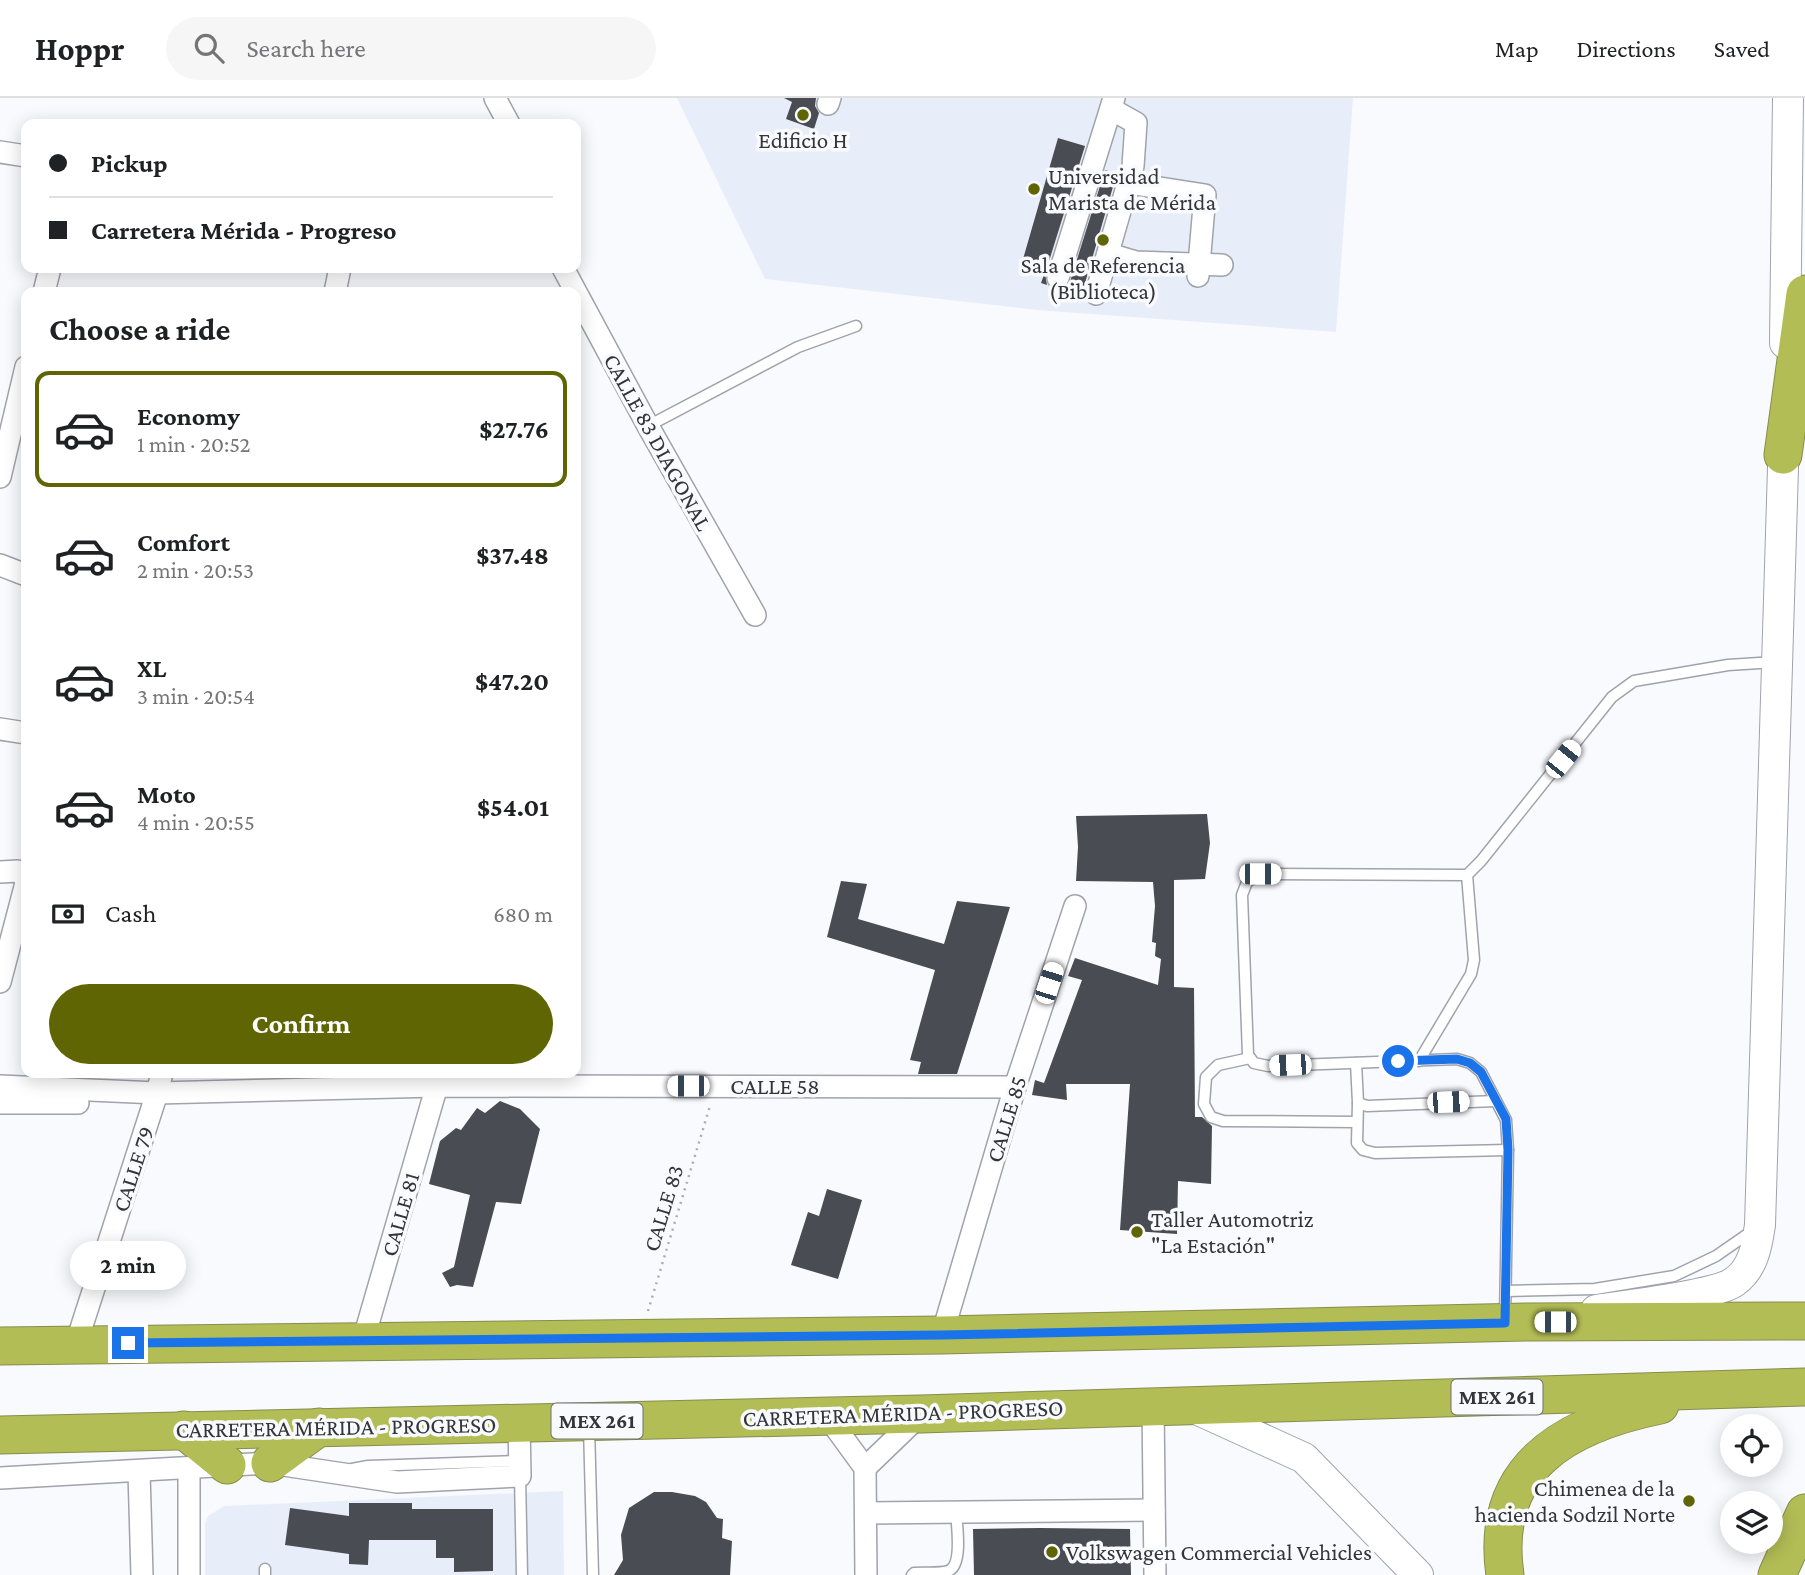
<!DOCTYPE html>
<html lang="en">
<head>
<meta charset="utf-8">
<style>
	:root { --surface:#fff; --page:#f6f6f6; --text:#202124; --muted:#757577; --line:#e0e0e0; --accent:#5f6503 }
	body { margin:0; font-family:"Crimson Pro",serif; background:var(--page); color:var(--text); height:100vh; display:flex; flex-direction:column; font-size:26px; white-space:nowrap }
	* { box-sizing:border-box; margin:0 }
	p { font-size:23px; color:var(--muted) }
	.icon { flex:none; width:38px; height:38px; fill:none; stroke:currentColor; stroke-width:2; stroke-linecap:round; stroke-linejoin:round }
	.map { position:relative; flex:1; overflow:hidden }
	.side { position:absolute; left:21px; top:189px; width:560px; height:791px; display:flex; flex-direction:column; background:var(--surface); border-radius:14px; box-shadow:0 4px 18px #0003 }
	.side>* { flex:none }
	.hud { position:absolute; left:21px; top:21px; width:560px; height:154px; border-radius:14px; box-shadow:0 4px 18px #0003; display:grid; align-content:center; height:154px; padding:0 28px; background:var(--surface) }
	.controls { position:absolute; left:1720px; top:1316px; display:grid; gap:14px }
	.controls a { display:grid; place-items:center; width:63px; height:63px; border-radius:50%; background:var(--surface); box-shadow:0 4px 18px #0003; font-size:35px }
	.end { position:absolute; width:32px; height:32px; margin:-16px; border:9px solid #1a73e8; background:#fff; box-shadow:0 0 0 4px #fff }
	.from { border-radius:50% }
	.bubble { position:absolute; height:49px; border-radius:24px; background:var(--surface); box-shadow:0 4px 18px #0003; font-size:23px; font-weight:700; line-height:49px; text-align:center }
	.car { position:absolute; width:21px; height:42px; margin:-21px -10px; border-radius:9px; box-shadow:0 0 5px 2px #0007; background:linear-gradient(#fff 24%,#345 0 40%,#fff 0 76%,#345 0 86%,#fff 0) }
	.hud b { display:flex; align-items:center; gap:24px; height:66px; font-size:26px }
	.hud b+b { border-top:2px solid var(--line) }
	.hud i { width:18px; height:18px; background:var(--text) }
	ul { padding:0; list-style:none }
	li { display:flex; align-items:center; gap:21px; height:116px; margin:0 14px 10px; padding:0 14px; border:4px solid transparent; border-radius:14px }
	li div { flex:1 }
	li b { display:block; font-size:26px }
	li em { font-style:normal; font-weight:700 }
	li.on { border-color:var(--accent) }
	li>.icon { width:63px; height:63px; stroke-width:1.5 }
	h2 { padding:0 28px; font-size:32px; line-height:84px }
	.pay { display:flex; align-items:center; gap:18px; height:77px; padding:0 28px; font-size:26px }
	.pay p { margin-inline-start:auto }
	.button { display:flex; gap:14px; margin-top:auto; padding:14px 28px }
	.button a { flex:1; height:80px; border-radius:42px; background:var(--accent); color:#fff; font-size:28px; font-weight:700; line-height:80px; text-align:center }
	header { display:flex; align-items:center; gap:42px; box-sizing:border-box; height:98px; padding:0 35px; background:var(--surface); border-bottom:2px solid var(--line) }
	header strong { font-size:33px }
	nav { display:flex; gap:38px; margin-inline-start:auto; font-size:24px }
	.search { width:490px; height:63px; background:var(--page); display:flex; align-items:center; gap:18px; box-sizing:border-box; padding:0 24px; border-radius:38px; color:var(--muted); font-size:26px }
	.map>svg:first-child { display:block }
	.built { fill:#e8eef9 }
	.building { fill:#494c52 }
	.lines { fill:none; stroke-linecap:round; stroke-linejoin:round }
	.lane-casing { stroke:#a0a3aa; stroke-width:13 }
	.street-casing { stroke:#a0a3aa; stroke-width:24 }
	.secondary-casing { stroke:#a0a3aa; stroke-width:32 }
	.highway-casing { stroke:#878d4c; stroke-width:39 }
	.path { stroke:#abadb0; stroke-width:2.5; stroke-dasharray:2 5; stroke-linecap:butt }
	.lane { stroke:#fff; stroke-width:10 }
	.street { stroke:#fff; stroke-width:21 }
	.secondary { stroke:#fff; stroke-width:30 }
	.highway { stroke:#b3bd56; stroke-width:37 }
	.route { stroke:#1a73e8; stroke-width:9 }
	.poi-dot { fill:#5f6503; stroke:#f8fafe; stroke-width:2.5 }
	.labels { text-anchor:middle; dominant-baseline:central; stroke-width:7; stroke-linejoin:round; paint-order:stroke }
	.shield { fill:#f8fafe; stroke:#6f7073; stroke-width:2 }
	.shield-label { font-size:21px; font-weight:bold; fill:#343538 }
	.poi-label { font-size:23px; fill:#343538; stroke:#f8fafe; text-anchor:start }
	.street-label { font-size:23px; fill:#343538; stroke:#f8fafe }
</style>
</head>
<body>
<header>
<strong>Hoppr</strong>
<div class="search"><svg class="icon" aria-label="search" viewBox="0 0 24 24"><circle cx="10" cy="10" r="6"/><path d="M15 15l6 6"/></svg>Search here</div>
<nav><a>Map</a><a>Directions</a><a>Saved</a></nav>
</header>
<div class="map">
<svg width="1805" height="1477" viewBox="0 0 1805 1477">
	<rect width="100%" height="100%" fill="#f8fafe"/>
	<!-- built -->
	<g class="built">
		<path d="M677 0H1353L1336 234 1037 212 765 181Z"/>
		<path d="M563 1393 564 1477H205V1425L208 1418 224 1408Z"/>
	</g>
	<!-- building -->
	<g class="building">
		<path d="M784 0H816L815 8 819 15 814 31 786 21 792 4Z"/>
		<path d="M1058 40 1085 48 1045 176 1047 187 1041 185 1045 174 1021 168Z"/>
		<path d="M1105 72 1117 75 1083 192 1069 187Z"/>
		<path d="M1207 716 1210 745 1205 781 1174 782V889L1194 890 1195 1019H1202L1212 1028 1211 1086 1178 1083 1177 1136 1120 1132 1130 986H1066L1067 1002 1032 997 1035 982 1044 985 1082 882 1068 878 1075 860 1158 887 1161 861 1155 858 1156 845 1152 844 1155 808 1153 784 1076 783 1078 749 1076 718Z"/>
		<path d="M841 783 867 786 858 821 944 846 957 803 1010 809 957 976H918L921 964 910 962 935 872 827 839Z"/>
		<path d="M500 1003 520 1011 540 1031 521 1106 496 1104 473 1189 457 1187 450 1189 442 1175 454 1169 470 1097 429 1086 440 1043 456 1030 461 1032 477 1010 485 1015Z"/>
		<path d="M827 1091 862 1102 838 1181 791 1167 808 1114 819 1118Z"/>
		<path d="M654 1394H672L695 1398 706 1404 717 1420 723 1421 722 1440 732 1443 730 1477H614L623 1462 621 1437 629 1410Z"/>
		<path d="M349 1405H412V1411H493V1473L454 1474V1460H436V1442H369L368 1467 349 1466V1456L285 1447 290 1410 349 1418Z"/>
		<path d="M1041 1430 1130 1431 1131 1477H974L973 1431Z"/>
	</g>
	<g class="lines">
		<defs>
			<g id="lane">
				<path d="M648 328 798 249 856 228"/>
				<path d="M1250 960 1218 967 1206 979 1204 1006 1211 1019 1223 1023 1356 1024"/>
				<path d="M1419 963 1471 876 1474 862 1467 777"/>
				<path d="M1356 965 1358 1005 1367 1008 1496 1003"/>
				<path d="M1358 1005 1357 1045 1363 1052 1375 1055 1508 1052"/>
				<path d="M1506 1193 1595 1191 1674 1178 1716 1158 1755 1131"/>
				<path d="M1505 1221 1508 1052 1506 1022 1481 974 1470 965 1457 961 1268 968 1254 965 1248 957 1242 797 1247 784 1260 776 1467 777 1481 763 1612 599 1634 583 1728 567 1775 564"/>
				<path d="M589 1329 593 1477"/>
				<path d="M352 1371 368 1368 520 1363"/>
				<path d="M520 1378 522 1477"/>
				<path d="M265 1471V1477"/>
				<path d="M912 1477 914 1475C924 1474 938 1476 948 1473 963 1468 957 1428 956 1415"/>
			</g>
			<g id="street">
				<path d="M495 0 509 26"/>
				<path d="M828 6 830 0"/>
				<path d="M0 54 26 58"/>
				<path d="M1128 85 1205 97 1198 178"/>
				<path d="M1109 156 1136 164 1222 167"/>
				<path d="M563 170 648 328 755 517"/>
				<path d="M1058 180 1114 0"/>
				<path d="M44 194 50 170"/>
				<path d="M335 194 340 170"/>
				<path d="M1096 196 1133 68 1136 25 1111 11"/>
				<path d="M0 379 26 269"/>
				<path d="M0 467 26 477"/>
				<path d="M0 631 26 635"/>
				<path d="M0 774 18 773 26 780"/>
				<path d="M0 884 26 785"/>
				<path d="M0 988 157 995 436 988 1015 989"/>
				<path d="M0 1005H78"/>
				<path d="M942 1237 1015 989 1075 808"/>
				<path d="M363 1243 440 977"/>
				<path d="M76 1246 157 995 162 975"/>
				<path d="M1153 1308 1155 1477"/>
				<path d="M827 1318 865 1370 866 1477"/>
				<path d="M189 1370V1477"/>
				<path d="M865 1370 921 1316"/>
				<path d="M139 1374 142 1477"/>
				<path d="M0 1380 270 1365 397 1384 520 1378 519 1325"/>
				<path d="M866 1415 1154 1412"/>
			</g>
			<g id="secondary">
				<path d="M1785 245 1788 0"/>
				<path d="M1596 1212C1623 1208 1716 1197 1734 1184 1753 1171 1757 1148 1760 1127L1784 337"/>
				<path d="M1192 1309 1304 1360 1418 1477"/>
			</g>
			<g id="highway">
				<path d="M1783 357 1805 196"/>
				<path d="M0 1248 942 1237 1527 1224 1805 1223"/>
				<path d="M184 1332 227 1367"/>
				<path d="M0 1337 921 1316 1805 1289"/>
				<path d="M270 1365 319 1329"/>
				<path d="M1505 1477C1489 1368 1567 1326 1660 1307"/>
				<path d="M1777 1477 1805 1415"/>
			</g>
		</defs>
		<!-- lane casing -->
		<use href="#lane" class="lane-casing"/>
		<!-- street casing -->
		<use href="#street" class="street-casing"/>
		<!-- secondary casing -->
		<use href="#secondary" class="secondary-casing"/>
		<!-- highway casing -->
		<use href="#highway" class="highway-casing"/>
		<!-- path -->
		<path class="path" d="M648 1213 710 1008"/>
		<!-- lane -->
		<use href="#lane" class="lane"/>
		<!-- street -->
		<use href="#street" class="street"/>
		<!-- secondary -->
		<use href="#secondary" class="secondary"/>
		<!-- highway -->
		<use href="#highway" class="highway"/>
	</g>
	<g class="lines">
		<!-- route -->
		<path class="route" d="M128 1245 942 1237 1505 1225 1508 1052 1506 1021 1481 974 1470 965 1457 961 1398 963"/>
	</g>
	<!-- markers -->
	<g class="poi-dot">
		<circle cx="803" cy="17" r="7"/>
		<circle cx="1034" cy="91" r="7"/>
		<circle cx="1103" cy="142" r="7"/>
		<circle cx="1137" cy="1134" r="7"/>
		<circle cx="1689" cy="1403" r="7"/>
		<circle cx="1052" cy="1454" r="7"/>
	</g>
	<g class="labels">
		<!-- shield labels -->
		<g class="shield">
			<rect x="1451.5" y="1281.5" width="91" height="35" rx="5"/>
			<rect x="551.5" y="1305.5" width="91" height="35" rx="5"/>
		</g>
		<g class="shield-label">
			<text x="1497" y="1299">MEX 261</text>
			<text x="597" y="1323">MEX 261</text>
		</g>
		<!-- poi labels -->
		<g class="poi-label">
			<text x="803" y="42" text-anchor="middle">Edificio H</text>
			<text x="1048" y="78">Universidad<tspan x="1048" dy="26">Marista de Mérida</tspan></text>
			<text x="1103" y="167" text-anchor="middle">Sala de Referencia<tspan x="1103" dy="26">(Biblioteca)</tspan></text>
			<text x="1151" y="1121">Taller Automotriz<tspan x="1151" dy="26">"La Estación"</tspan></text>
			<text x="1675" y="1390" text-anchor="end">Chimenea de la<tspan x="1675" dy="26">hacienda Sodzil Norte</tspan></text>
			<text x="1066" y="1454">Volkswagen Commercial Vehicles</text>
		</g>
		<!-- street labels -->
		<g class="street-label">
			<text transform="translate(658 344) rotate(61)">CALLE 83 DIAGONAL</text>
			<text x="775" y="988">CALLE 58</text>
			<text transform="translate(1006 1021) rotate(-73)">CALLE 85</text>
			<text transform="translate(133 1071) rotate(-72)">CALLE 79</text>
			<text transform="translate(663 1110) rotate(-73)">CALLE 83</text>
			<text transform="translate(400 1116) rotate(-74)">CALLE 81</text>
			<text transform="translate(903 1315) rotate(-2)">CARRETERA MÉRIDA - PROGRESO</text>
			<text transform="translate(336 1329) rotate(-1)">CARRETERA MÉRIDA - PROGRESO</text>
		</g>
	</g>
</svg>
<div class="controls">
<a><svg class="icon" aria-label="locate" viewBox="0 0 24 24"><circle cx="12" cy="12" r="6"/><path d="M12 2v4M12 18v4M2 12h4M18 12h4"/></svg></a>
<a><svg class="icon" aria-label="layers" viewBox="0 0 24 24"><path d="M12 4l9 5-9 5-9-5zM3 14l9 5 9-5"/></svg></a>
</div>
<i class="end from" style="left:1398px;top:963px"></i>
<i class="end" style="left:128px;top:1245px"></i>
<div class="bubble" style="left:70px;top:1143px;width:116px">2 min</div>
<i class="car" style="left:1563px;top:661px;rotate:39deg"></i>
<i class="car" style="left:1260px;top:776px;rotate:90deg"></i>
<i class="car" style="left:1049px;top:885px;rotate:18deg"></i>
<i class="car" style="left:1290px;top:967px;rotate:268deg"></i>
<i class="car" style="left:688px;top:988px;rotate:270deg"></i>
<i class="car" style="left:1448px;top:1004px;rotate:88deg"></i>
<i class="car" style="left:1555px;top:1224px;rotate:270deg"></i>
<div class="hud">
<b><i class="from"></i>Pickup</b>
<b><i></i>Carretera Mérida - Progreso</b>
</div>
<section class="side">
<h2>Choose a ride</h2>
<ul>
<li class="on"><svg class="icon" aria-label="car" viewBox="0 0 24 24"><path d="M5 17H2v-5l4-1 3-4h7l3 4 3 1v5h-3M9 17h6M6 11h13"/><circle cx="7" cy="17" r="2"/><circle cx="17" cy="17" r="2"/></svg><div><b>Economy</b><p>1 min · 20:52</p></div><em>$27.76</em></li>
<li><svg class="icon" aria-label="car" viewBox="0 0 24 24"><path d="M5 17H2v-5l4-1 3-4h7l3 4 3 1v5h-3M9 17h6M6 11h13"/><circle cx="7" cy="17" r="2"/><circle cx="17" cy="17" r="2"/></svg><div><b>Comfort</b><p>2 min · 20:53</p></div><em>$37.48</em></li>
<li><svg class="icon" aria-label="car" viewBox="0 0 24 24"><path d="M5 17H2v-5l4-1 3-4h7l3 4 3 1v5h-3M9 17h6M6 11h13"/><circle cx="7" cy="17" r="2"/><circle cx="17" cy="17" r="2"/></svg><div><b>XL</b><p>3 min · 20:54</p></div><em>$47.20</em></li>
<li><svg class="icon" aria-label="car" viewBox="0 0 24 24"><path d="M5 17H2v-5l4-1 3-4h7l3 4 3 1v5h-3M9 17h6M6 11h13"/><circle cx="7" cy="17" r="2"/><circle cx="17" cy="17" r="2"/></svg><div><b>Moto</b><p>4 min · 20:55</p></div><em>$54.01</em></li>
</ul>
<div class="pay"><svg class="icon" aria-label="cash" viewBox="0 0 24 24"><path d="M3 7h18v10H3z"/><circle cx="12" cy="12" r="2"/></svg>Cash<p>680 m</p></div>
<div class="button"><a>Confirm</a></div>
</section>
</div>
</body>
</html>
